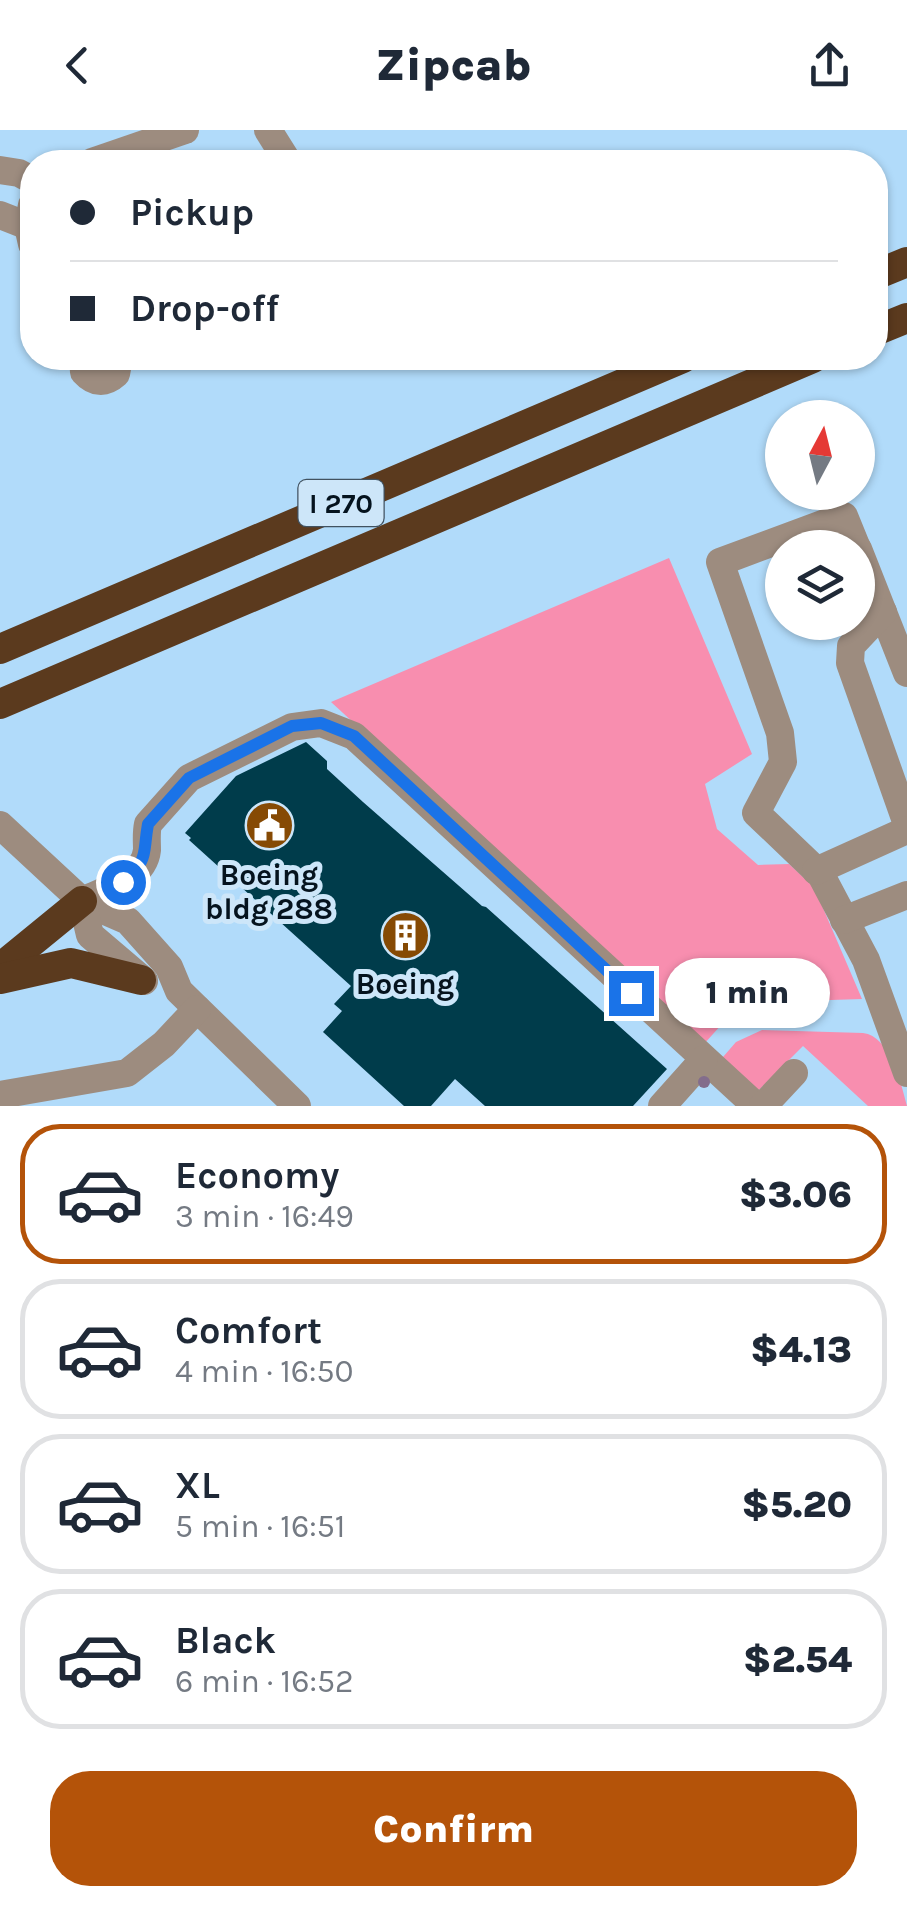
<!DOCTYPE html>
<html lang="en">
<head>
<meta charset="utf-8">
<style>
	:root { --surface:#fff; --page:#f6f6f7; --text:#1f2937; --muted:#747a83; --line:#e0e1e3; --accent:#b45309 }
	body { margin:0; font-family:Karla,sans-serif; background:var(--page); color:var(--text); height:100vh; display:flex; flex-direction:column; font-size:38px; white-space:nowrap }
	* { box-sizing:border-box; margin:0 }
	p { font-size:32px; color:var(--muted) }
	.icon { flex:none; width:55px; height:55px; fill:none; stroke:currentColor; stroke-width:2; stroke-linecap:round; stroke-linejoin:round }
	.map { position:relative; height:976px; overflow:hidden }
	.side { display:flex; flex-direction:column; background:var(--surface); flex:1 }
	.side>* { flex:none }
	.guide { position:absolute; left:20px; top:20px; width:868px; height:220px; border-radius:40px; box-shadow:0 2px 8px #0004; display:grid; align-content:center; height:220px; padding:0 50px; background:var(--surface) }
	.needle { width:65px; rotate:7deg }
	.fabs { position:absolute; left:765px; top:270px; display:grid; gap:20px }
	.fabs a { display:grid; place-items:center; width:110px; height:110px; border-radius:50%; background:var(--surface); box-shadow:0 2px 8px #0004; font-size:50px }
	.end { position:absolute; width:45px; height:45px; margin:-22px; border:12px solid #1a73e8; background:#fff; box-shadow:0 0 0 5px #fff }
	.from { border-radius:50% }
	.bubble { position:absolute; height:70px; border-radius:35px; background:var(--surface); box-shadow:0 2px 8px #0004; font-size:32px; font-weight:800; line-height:70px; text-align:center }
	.guide b { display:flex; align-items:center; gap:35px; height:95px; font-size:38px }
	.guide b+b { border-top:2px solid var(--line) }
	.guide i { width:25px; height:25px; background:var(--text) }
	ul { padding:18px 0 0; list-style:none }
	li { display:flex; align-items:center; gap:30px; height:140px; margin:0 20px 15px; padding:0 30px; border:5px solid var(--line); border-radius:40px }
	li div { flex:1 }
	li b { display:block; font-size:38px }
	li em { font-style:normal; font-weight:800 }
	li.active { border-color:var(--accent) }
	li>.icon { width:90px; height:90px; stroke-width:1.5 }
	.button { display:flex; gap:20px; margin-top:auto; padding:20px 50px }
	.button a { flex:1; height:115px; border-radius:40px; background:var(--accent); color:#fff; font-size:40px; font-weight:800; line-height:115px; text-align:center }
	header { display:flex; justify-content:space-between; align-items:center; height:130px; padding:0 50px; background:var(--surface); font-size:45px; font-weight:800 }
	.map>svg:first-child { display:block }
	.grass { fill:#f88eaf }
	.building { fill:#003c4b }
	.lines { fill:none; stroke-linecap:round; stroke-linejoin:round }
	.minor { stroke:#9d8c7f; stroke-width:28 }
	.highway { stroke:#5b3a1e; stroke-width:30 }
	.tree { fill:#836d8c }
	.route { stroke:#1a73e8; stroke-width:12 }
	.labels { text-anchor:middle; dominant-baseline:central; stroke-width:10; stroke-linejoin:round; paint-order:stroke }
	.shield { fill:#cde6f9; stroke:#415260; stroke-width:2.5 }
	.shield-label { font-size:28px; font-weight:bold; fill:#05131e }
	.poi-label { font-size:30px; font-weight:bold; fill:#05131e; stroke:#cde6f9 }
</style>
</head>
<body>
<header><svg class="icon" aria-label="back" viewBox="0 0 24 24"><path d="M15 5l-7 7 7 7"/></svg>Zipcab<svg class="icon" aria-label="share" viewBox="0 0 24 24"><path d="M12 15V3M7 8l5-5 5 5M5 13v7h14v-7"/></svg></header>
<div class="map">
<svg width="907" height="976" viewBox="0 0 907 976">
	<rect width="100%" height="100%" fill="#b1dbfa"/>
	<!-- grass -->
	<g class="grass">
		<path d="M669 428 752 624 705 654 717 699 758 735 789 734 814 757 862 869 741 873 704 914 331 572Z"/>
		<path d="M762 900 863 903C890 906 901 953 907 976H868L803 916 758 961 723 932V927L736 912Z"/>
	</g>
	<!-- building -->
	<path class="building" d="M306 612 327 631V639L363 672 482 776 486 777 667 939 633 976H485L455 949 431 976H404L323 902 342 881 334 874 351 856 189 710 191 708 185 703 236 646Z"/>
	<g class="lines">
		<!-- minor -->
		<g class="minor">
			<path d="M268 0 288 32"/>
			<path d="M92 32 185 0"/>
			<path d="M0 40 19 43 32 50"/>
			<path d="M32 75 28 96 32 114"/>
			<path d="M0 85 28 96"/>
			<path d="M83 228 84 242C94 253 105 254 116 244L119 228"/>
			<path d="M857 418 844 386 720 432 780 603 783 632 756 683 821 745 866 830 907 943"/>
			<path d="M858 419 907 543"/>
			<path d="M883 482 851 516 850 533 907 694"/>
			<path d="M0 695 82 771 128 791 169 837 179 861 297 976"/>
			<path d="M816 741 907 700"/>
			<path d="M82 771C105 760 144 749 147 720 147 711 146 703 148 694L189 648 292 597 321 593 354 606 756 976"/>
			<path d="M82 771 90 805 144 851"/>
			<path d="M844 790 907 765"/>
			<path d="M0 965 127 943 164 914 197 879"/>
			<path d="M662 976 704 929"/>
			<path d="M763 976 794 943"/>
		</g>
		<!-- highway -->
		<g class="highway">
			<path d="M875 145 907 132"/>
			<path d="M875 201 907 188"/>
			<path d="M0 519 683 228"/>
			<path d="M0 574 813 228"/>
			<path d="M0 838 82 771"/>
			<path d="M0 849 71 833 141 850"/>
		</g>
	</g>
	<!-- trees -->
	<circle class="tree" cx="704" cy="952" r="6"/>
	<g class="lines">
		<!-- route -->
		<path class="route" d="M123 752C150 726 142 728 148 694L189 648 292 596 321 593 354 606 631 863"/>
	</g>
	<!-- icons -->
	<defs>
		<symbol id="civic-disc" viewBox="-11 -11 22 22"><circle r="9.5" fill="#864a04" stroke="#cde6f9"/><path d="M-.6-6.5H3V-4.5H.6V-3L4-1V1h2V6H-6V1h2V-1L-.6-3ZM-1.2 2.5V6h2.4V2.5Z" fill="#fff"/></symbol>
		<symbol id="building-disc" viewBox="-11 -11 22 22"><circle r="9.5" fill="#864a04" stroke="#cde6f9"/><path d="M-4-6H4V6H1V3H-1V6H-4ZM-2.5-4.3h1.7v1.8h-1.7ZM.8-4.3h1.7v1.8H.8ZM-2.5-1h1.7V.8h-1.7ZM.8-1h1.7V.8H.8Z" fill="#fff"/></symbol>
	</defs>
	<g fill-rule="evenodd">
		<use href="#civic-disc" x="242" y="668" width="55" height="55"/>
		<use href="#building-disc" x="378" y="778" width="55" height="55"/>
	</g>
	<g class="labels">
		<!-- shield labels -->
		<rect class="shield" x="298.5" y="350" width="85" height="46" rx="8"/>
		<g class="shield-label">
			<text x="341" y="373">I 270</text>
		</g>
		<!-- poi labels -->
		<g class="poi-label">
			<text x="269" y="745">Boeing<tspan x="269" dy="34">bldg 288</tspan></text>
			<text x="405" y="854">Boeing</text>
		</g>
	</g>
</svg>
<div class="fabs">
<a><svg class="needle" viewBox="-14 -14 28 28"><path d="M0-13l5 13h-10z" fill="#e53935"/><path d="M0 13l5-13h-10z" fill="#747a83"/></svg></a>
<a><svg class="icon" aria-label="layers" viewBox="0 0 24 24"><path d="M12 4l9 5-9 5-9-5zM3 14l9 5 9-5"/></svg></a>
</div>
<i class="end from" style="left:123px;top:752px"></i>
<i class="end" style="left:631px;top:863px"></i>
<div class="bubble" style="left:665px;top:828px;width:165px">1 min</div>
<div class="guide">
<b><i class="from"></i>Pickup</b>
<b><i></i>Drop-off</b>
</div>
</div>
<section class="side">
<ul>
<li class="active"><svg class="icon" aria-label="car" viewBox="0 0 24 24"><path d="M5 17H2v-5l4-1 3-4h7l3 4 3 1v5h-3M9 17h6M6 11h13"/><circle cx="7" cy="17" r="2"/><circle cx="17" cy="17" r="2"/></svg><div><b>Economy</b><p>3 min · 16:49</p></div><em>$3.06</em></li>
<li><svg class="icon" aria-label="car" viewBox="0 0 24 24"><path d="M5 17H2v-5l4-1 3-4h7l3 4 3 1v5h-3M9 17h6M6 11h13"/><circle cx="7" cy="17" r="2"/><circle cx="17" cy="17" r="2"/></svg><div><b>Comfort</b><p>4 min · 16:50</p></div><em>$4.13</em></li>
<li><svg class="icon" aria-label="car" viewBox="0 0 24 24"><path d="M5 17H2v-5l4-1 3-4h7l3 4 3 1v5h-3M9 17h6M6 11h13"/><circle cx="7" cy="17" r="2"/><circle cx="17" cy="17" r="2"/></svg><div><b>XL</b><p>5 min · 16:51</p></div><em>$5.20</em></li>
<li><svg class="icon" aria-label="car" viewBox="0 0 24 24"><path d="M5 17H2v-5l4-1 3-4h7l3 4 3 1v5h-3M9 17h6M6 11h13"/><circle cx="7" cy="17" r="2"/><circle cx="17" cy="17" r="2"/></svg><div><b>Black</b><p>6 min · 16:52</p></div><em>$2.54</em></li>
</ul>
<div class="button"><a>Confirm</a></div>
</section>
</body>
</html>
